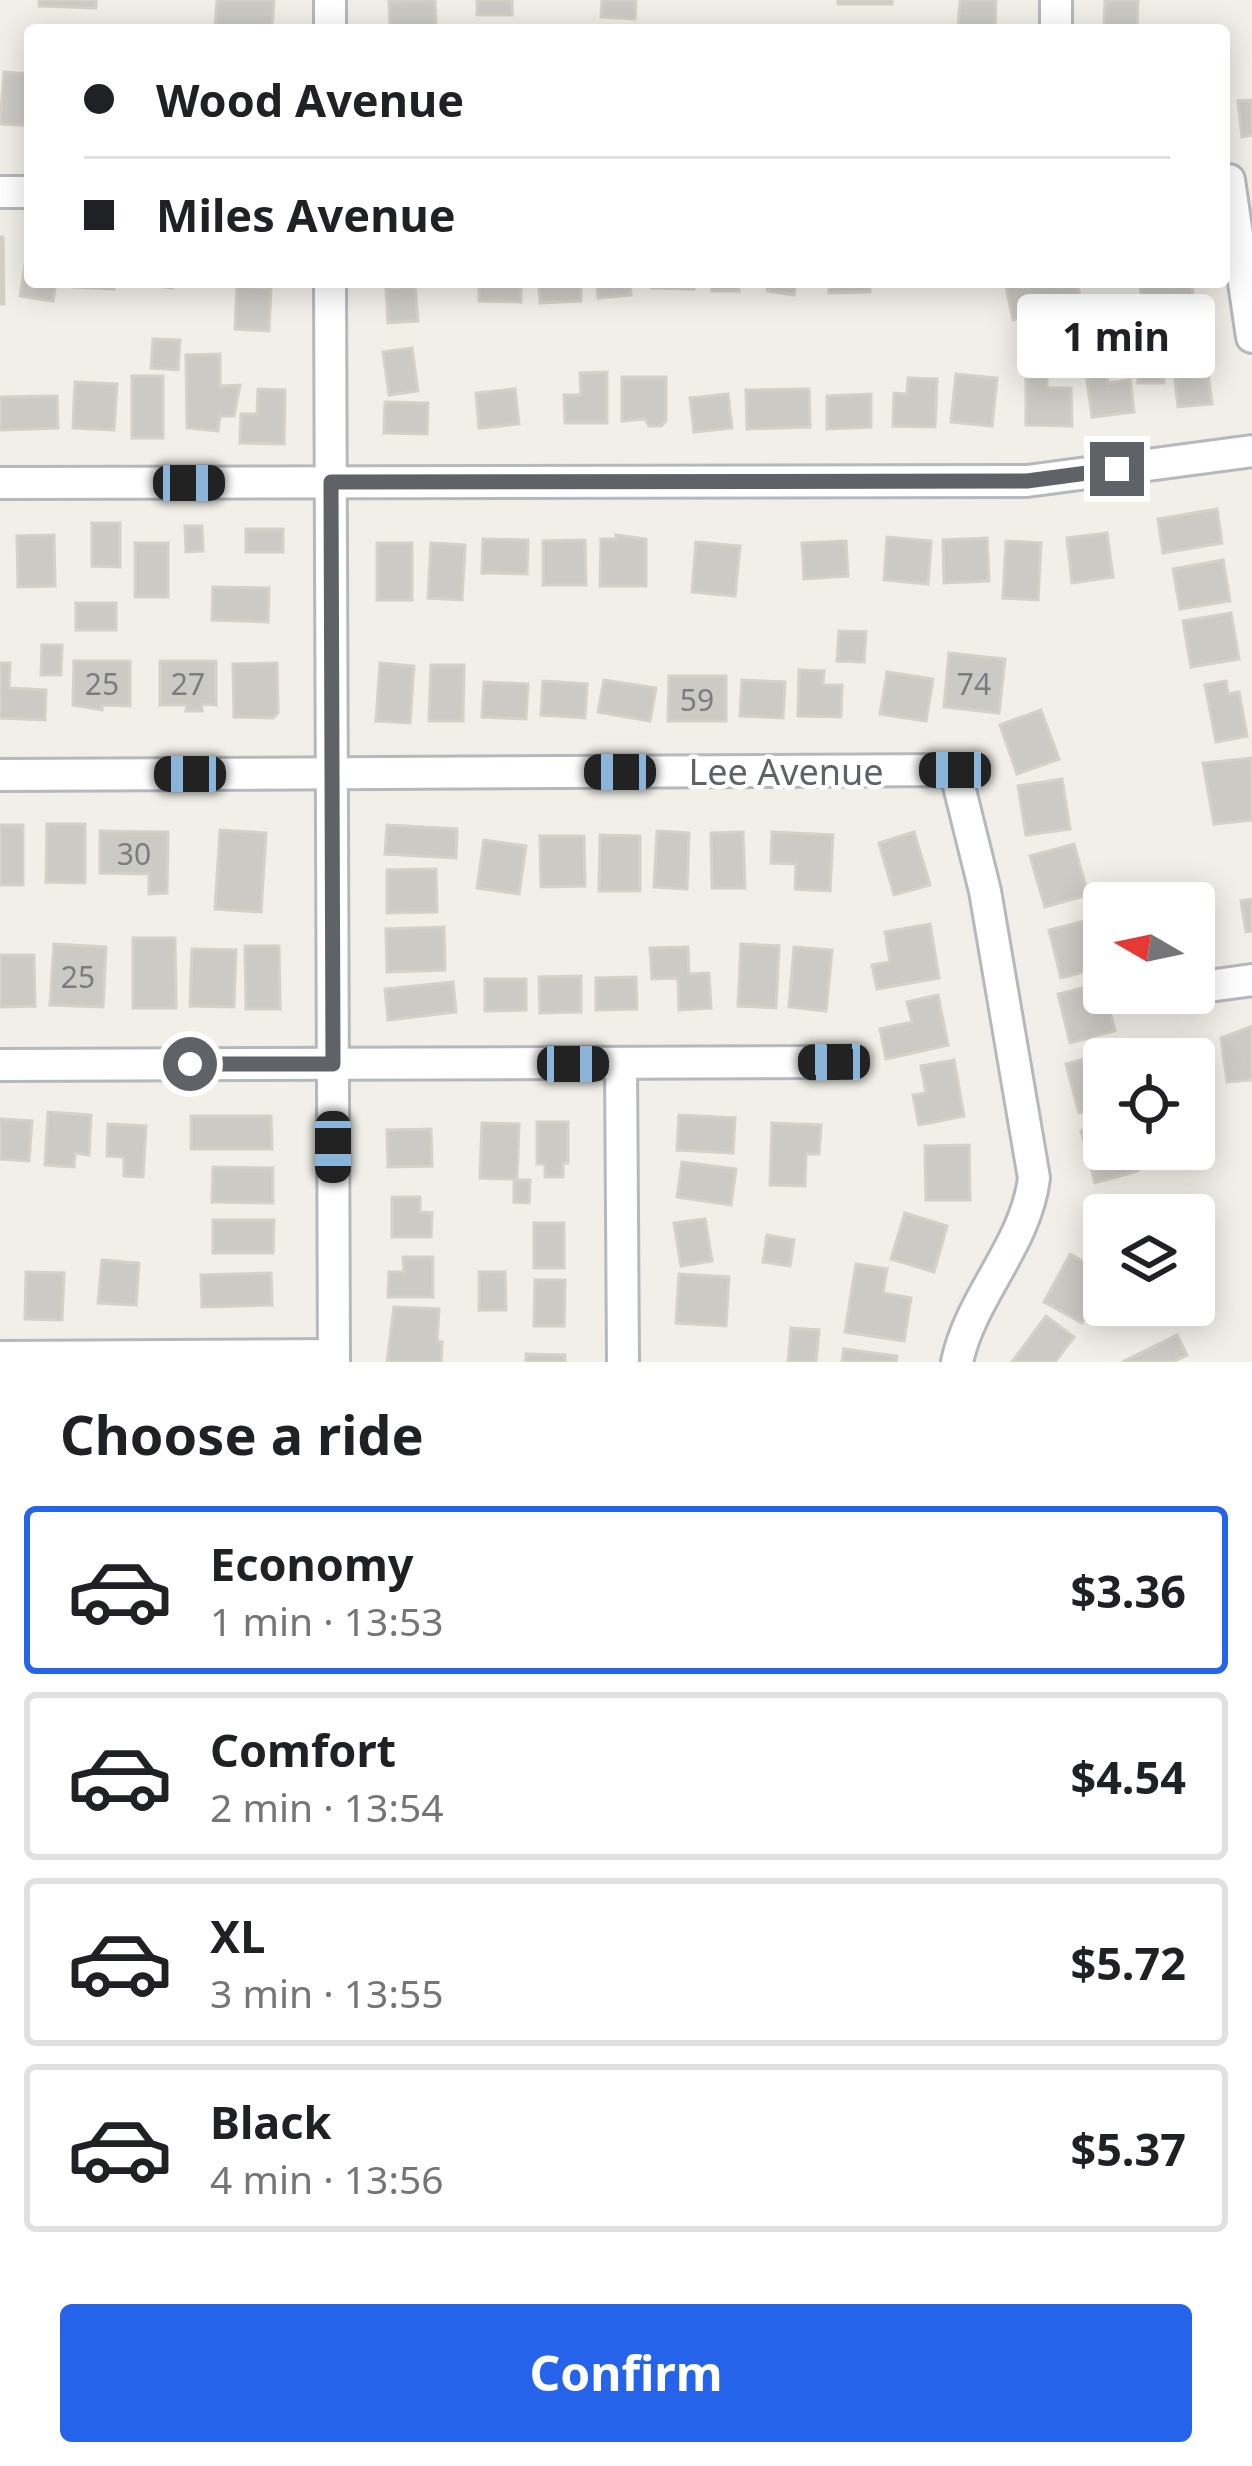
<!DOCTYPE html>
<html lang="en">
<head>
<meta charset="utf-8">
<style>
	:root { --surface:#fff; --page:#f2f2f2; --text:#202124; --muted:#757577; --line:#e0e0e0; --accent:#2563eb }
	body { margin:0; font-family:"Noto Sans",sans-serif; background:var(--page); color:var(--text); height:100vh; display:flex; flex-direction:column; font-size:45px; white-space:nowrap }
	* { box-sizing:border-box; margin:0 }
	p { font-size:39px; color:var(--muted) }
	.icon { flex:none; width:66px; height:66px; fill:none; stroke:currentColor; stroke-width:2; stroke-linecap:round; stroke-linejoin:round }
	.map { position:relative; height:1362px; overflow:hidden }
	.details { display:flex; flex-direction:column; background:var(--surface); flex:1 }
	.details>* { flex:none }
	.banner { position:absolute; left:24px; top:24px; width:1206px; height:264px; border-radius:12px; box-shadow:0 6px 30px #0003; display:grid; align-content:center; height:264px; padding:0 60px; background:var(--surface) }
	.needle { width:78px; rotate:279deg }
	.controls { position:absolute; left:1083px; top:882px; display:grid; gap:24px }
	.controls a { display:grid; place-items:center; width:132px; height:132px; border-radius:12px; background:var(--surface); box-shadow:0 6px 30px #0003; font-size:60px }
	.end { position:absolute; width:54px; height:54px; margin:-27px; border:15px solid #5f6368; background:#fff; box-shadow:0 0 0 6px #fff }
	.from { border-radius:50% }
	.bubble { position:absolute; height:84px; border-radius:12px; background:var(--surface); box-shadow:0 6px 30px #0003; font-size:39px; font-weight:700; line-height:84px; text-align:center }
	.car { position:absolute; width:36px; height:72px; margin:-36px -18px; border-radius:15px; box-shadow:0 0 9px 3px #0007; background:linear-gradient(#222 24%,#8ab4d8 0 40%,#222 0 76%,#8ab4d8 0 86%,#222 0) }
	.banner b { display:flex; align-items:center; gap:42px; height:114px; font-size:45px }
	.banner b+b { border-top:3px solid var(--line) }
	.banner i { width:30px; height:30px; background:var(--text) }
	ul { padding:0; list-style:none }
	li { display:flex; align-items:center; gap:36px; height:168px; margin:0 24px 18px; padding:0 36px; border:6px solid var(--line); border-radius:12px }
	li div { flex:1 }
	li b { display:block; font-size:45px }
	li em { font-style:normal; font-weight:700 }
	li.on { border-color:var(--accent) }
	li>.icon { width:108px; height:108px; stroke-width:1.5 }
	h2 { padding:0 60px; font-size:54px; line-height:144px }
	.button { display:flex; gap:24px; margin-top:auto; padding:24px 60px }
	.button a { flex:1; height:138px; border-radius:12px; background:var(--accent); color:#fff; font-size:48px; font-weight:700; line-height:138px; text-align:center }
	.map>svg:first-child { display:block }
	.building { fill:#cccac5; stroke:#d6d1c6; stroke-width:3 }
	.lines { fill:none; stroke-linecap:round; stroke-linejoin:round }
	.minor-casing { stroke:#b5b8bc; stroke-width:36 }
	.minor { stroke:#fff; stroke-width:30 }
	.route { stroke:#5f6368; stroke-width:15 }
	.labels { text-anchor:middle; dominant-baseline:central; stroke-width:9; stroke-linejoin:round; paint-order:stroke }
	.number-label { font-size:30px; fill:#7a7d7f }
	.street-label { font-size:36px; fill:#5f6368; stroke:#fff }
</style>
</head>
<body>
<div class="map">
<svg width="1252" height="1362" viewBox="0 0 1252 1362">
	<rect width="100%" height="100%" fill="#f1efe8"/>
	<!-- building -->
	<g class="building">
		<path d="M39 0H96V8L39 6Z"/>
		<path d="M217 0H274L272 30H215Z"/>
		<path d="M435 0 436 30H390L389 1Z"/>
		<rect x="477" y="0" width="35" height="15"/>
		<path d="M602 0H636L635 19 601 17Z"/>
		<rect x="838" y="0" width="54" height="4"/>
		<path d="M960 0H996L995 30H958Z"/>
		<path d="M1105 0H1138L1137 30H1104Z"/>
		<path d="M4 72 30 74V126L0 124Z"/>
		<path d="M1252 100V135L1242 137 1238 101Z"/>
		<path d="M30 235V282H56L53 301 20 296Z"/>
		<path d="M0 237H3L4 304H0Z"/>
		<path d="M74 282H115L114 289 74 287Z"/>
		<path d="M132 282H173L172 288Z"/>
		<path d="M479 282H521V302L479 301Z"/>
		<path d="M539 282H581V301L540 303Z"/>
		<path d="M597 282H630L631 295 598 298Z"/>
		<path d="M653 282H694V289L652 288Z"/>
		<path d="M712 282H738L739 291H712Z"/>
		<path d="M768 282H811H796L794 295 767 291Z"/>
		<path d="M829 282H870V292L829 293Z"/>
		<path d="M1005 282H1077L1082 306 1013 320Z"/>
		<path d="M1139 282H1191L1195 307 1145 315Z"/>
		<path d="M237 286 271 288 269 331 235 329Z"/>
		<path d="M415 287 418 321 388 323 386 289Z"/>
		<path d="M1163 333 1164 383H1138L1136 334Z"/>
		<path d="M153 339 180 340 178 370 151 368Z"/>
		<path d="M412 348 418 391 389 395 383 352Z"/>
		<path d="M1205 349 1212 404 1178 407 1172 353Z"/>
		<path d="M220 354V386L240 385 234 416H220L218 431 187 428 186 355Z"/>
		<path d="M1105 365 1108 383 1130 380 1134 412 1092 417 1085 367Z"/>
		<path d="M607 372V423H565L564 395H581L580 373Z"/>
		<path d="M956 374 997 378 992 426 951 422Z"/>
		<rect x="132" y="376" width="31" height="62"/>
		<path d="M1026 376H1047V388H1071L1072 426 1026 425Z"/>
		<path d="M622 377H666V421L661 426H649L645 419 622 421Z"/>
		<path d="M908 378 937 379 935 427 893 426 894 393 907 394Z"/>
		<path d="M75 382 117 384 114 430 73 428Z"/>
		<path d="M258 389 285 390 284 444 240 443 241 414H257Z"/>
		<path d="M515 389 519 424 479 428 476 393Z"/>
		<path d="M809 389 810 427 747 429 746 390Z"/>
		<path d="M728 394 732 428 694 432 690 398Z"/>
		<path d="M871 394V427L827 429V396Z"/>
		<path d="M57 396 58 428 0 430V397Z"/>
		<path d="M385 402 428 403 427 434 384 433Z"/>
		<path d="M1217 509 1222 543 1163 553 1158 519Z"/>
		<path d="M92 523H120V567L92 566Z"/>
		<path d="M185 526H202L203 551 186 552Z"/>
		<rect x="246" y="529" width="37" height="23"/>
		<path d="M1107 533 1113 577 1072 583 1067 538Z"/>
		<path d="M54 535 55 586 18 587 17 536Z"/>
		<path d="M616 535 646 539V586H600L601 539H616Z"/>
		<path d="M887 537 931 541 928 584 884 580Z"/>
		<path d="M987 538 989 581 944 583 943 540Z"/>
		<path d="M483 539 528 540 527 574 482 573Z"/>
		<path d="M585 540 586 585H543V541Z"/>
		<path d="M846 541 848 576 804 579 802 543Z"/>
		<path d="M1006 541 1041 543 1038 600 1003 598Z"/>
		<path d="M696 542 740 546 735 596 692 592Z"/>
		<rect x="135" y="543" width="33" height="54"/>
		<rect x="377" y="543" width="35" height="57"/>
		<path d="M431 543 465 545 462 600 428 598Z"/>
		<path d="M1223 560 1230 601 1180 609 1173 569Z"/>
		<path d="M213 587 269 588 268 622 212 620Z"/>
		<rect x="76" y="603" width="40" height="27"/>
		<path d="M1231 613 1239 659 1191 667 1183 621Z"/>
		<path d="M839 631 866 632 864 662 837 661Z"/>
		<path d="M42 645H62L61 675H41Z"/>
		<path d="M949 653 1005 659 999 713 944 707Z"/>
		<path d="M74 661H130V706L102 705V710L73 705Z"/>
		<path d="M160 661H216V705L202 704V711H186L187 705H160Z"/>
		<path d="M0 663H10L9 688 46 690 45 720 0 718Z"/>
		<path d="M277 663 278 713 273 718 234 717 233 664Z"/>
		<path d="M380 663 414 666 410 723 376 721Z"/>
		<path d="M431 665H464L463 721H429Z"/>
		<path d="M799 670 824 671 823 685H842L841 717 798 716Z"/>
		<path d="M887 672 933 679 926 721 880 714Z"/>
		<path d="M669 676H726V721H668Z"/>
		<path d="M604 680 656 688 650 721 598 712Z"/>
		<path d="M742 680 785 682 783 718 740 716Z"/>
		<path d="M543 681 587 684 585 718 541 715Z"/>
		<path d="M1226 681 1228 694 1239 692 1247 736 1216 742 1205 685Z"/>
		<path d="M484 682 528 684 526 719 482 717Z"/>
		<path d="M1041 710 1059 759 1017 774 1000 725Z"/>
		<path d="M1251 758 1252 820 1214 824 1203 763Z"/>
		<path d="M1062 779 1070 829 1026 835 1018 786Z"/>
		<path d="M47 824H85V883L46 882Z"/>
		<rect x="0" y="825" width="23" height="60"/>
		<path d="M387 825 457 829 456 858 385 854Z"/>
		<path d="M220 830 266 833 261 912 215 909Z"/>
		<path d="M100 831 168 832 167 893 149 894V874L100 873Z"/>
		<path d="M657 831 689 833 687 889 654 887Z"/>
		<path d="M743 832 745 888H712L711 833Z"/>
		<path d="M772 832 833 835 830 891 795 889 796 864 771 863Z"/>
		<path d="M914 832 930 885 894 895 879 843Z"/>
		<path d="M600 835 640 836V891H599Z"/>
		<path d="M540 836H584L585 886 541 887Z"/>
		<path d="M484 840 526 846 519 894 477 888Z"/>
		<path d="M1074 844 1088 895 1045 907 1030 856Z"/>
		<path d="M436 869 437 912 387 913V870Z"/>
		<path d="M1205 891 1209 930 1194 932V903H1164L1163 896Z"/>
		<path d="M1252 899V931L1246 932 1241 901Z"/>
		<path d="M1092 919 1104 967 1061 978 1049 930Z"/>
		<path d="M930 924 939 978 877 989 872 965 890 962 885 932Z"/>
		<path d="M444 927 445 970 387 972 386 929Z"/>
		<path d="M133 938H175L176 1008H133Z"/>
		<path d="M54 944 106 947 103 1007 50 1005Z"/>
		<path d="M741 944 779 946 776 1008 738 1006Z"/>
		<path d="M245 946H279L280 1009H246Z"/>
		<path d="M688 947 689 974 709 973 711 1008 679 1010 678 978 652 979 650 948Z"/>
		<path d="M794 947 832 950 826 1011 789 1007Z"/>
		<path d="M192 949 236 950 234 1007 190 1006Z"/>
		<path d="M0 955H34L35 1006 0 1007Z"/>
		<path d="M581 976V1012L540 1013 539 977Z"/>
		<path d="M636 977 637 1009 596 1010V978Z"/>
		<path d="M485 979H526V1010L485 1011Z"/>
		<path d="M453 982 456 1012 388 1020 385 989Z"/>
		<path d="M1103 983 1115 1031 1070 1043 1058 994Z"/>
		<path d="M938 995 948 1045 886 1059 880 1029 912 1022 907 1002Z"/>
		<path d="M1252 1026V1080L1227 1082 1221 1038Z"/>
		<path d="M1109 1052 1110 1059H1104V1106L1079 1113 1066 1064Z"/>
		<path d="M954 1060 964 1116 919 1125 913 1095 926 1093 921 1066Z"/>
		<path d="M48 1112 91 1115 89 1155 75 1153 74 1167 45 1165Z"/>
		<path d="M679 1115 735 1118 733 1153 677 1150Z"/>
		<path d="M191 1116H271L272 1149H191Z"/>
		<path d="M0 1119 32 1121 29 1161 0 1159Z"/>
		<path d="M537 1122H568V1163H563V1177H545V1164H537Z"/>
		<path d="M482 1123 519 1124 517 1180H530L529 1203 514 1202V1179L480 1178Z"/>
		<path d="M772 1123 821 1125 819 1154H806L805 1186 770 1185Z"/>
		<path d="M108 1124 146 1126 143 1177 124 1176V1157L107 1156Z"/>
		<path d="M1104 1124V1149H1132L1138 1171 1095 1183 1081 1131Z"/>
		<path d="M431 1129 432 1166 388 1167 387 1130Z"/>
		<path d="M969 1145 970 1200H926L925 1146Z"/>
		<path d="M682 1162 736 1169 731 1205 677 1197Z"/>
		<path d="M213 1167 273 1168V1203L212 1202Z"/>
		<path d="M392 1197H420V1212L432 1213 431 1237H392Z"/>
		<path d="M1115 1199 1144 1215H1106Z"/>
		<path d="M905 1213 947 1226 934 1272 891 1259Z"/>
		<path d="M705 1219 712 1261 681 1266 674 1223Z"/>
		<path d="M1104 1219V1257L1088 1248Z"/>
		<path d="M213 1220H274L273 1253H213Z"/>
		<rect x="534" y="1223" width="30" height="45"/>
		<path d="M767 1235 794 1240 790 1266 763 1262Z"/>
		<path d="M1070 1254 1104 1273V1284L1082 1323 1044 1302Z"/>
		<path d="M403 1257H433V1297H388L389 1272H404Z"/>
		<path d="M102 1260 139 1263 136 1305 98 1303Z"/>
		<path d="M856 1264 887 1269 883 1293 911 1298 904 1341 845 1332Z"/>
		<path d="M26 1272 64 1273 62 1320 25 1319Z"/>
		<path d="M479 1272H505L506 1310H479Z"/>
		<path d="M271 1273 272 1305 202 1307 201 1275Z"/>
		<path d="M679 1274 729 1277 726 1326 676 1323Z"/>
		<path d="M535 1280H565L564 1326H534Z"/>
		<path d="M394 1307 439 1309 437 1342H442L441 1362H387Z"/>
		<path d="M1046 1316 1074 1337 1055 1362H1012Z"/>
		<path d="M791 1328 819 1330 816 1362H788Z"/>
		<path d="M1177 1335 1187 1355 1173 1362H1122Z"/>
		<path d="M844 1349 897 1356 896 1362H842Z"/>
		<path d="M526 1354 565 1355V1362H526Z"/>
	</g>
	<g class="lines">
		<defs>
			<g id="minor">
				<path d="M330 0V30"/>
				<path d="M1056 0V30"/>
				<path d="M1229 180 1252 337"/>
				<path d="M0 192H30"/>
				<path d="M330 282 334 1362"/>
				<path d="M0 483 1027 481 1252 451"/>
				<path d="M0 775 955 770 985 891 1034 1178C1026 1245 971 1296 957 1362"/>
				<path d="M1194 988 1252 980"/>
				<path d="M621 1064 623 1362"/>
				<path d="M0 1065 834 1062"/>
				<path d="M0 1357 334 1355"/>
			</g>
		</defs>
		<!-- minor casing -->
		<use href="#minor" class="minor-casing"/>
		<!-- minor -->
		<use href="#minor" class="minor"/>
	</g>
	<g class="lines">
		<!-- route -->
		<path class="route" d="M190 1064H333L331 482 1027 481 1117 469"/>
	</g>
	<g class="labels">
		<!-- number labels -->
		<g class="number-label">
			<text x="102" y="683">25</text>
			<text x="188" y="683">27</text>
			<text x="974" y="683">74</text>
			<text x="697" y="699">59</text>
			<text x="134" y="853">30</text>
			<text x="78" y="976">25</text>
		</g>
		<!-- street labels -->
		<g class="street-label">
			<text x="786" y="771">Lee Avenue</text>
		</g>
	</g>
</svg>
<div class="controls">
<a><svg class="needle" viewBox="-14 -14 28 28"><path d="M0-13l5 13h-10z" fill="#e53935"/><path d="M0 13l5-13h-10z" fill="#757577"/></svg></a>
<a><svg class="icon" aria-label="locate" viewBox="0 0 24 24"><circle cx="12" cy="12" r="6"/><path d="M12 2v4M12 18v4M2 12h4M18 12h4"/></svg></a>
<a><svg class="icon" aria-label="layers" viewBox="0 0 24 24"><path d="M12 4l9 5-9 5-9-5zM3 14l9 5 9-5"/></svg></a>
</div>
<i class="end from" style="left:190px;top:1064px"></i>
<i class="end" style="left:1117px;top:469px"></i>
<div class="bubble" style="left:1017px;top:294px;width:198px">1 min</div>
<i class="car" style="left:189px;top:483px;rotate:90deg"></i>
<i class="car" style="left:955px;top:770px;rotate:270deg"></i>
<i class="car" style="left:620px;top:772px;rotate:270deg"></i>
<i class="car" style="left:190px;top:774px;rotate:270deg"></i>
<i class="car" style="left:834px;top:1062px;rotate:269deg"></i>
<i class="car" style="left:573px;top:1064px;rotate:90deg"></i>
<i class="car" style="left:333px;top:1147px;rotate:180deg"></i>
<div class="banner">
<b><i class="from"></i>Wood Avenue</b>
<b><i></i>Miles Avenue</b>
</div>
</div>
<section class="details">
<h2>Choose a ride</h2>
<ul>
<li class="on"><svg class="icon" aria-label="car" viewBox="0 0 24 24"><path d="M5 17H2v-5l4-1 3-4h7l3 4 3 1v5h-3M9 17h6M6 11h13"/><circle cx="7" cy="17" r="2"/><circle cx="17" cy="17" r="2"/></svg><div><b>Economy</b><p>1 min · 13:53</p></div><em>$3.36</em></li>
<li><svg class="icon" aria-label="car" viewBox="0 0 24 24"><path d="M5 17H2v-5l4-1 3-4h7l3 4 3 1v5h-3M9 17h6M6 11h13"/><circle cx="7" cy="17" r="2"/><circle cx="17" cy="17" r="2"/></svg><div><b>Comfort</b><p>2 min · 13:54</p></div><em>$4.54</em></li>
<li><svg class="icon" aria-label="car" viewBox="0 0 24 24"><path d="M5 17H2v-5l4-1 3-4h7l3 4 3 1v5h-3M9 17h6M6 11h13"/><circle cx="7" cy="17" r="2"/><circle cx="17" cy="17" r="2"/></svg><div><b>XL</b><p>3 min · 13:55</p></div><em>$5.72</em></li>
<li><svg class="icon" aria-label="car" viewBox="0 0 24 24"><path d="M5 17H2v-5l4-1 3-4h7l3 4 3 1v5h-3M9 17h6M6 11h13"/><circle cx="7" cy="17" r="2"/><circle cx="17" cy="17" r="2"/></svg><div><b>Black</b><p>4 min · 13:56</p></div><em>$5.37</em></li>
</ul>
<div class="button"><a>Confirm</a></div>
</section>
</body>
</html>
